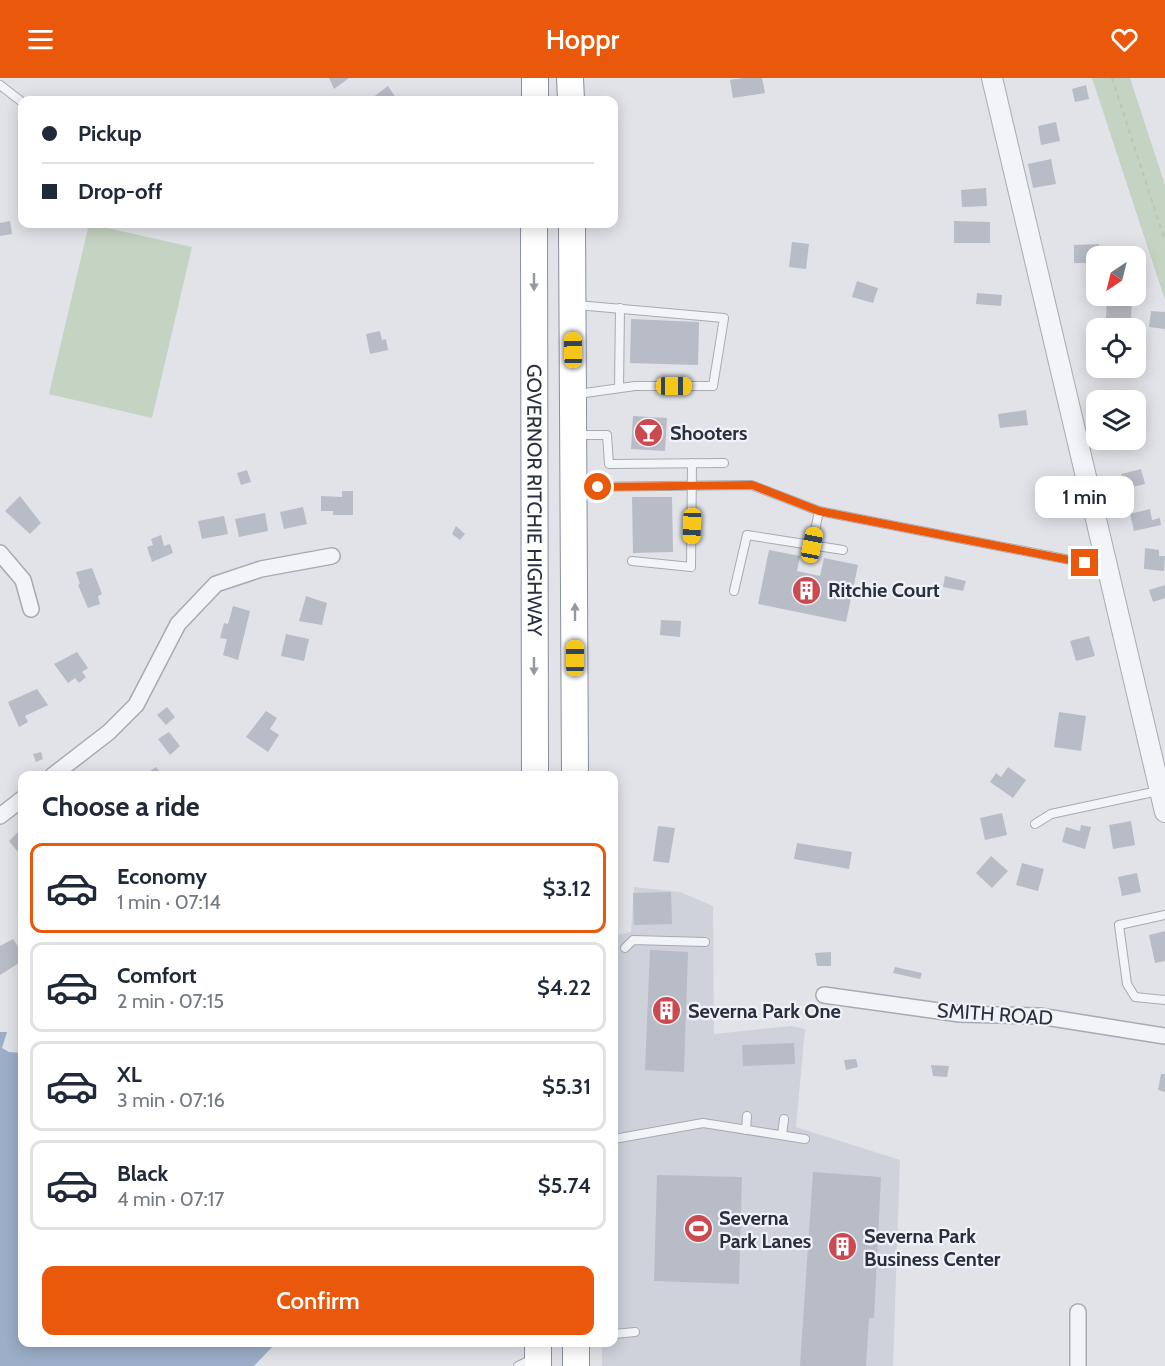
<!DOCTYPE html>
<html lang="en">
<head>
<meta charset="utf-8">
<style>
	:root { --surface:#fff; --page:#f6f6f7; --text:#1f2937; --muted:#747a83; --line:#e0e1e3; --accent:#ea580c }
	body { margin:0; font-family:Cabin,sans-serif; background:var(--page); color:var(--text); height:100vh; display:flex; flex-direction:column; font-size:22px; white-space:nowrap }
	* { box-sizing:border-box; margin:0 }
	p { font-size:20px; color:var(--muted) }
	.icon { flex:none; width:33px; height:33px; fill:none; stroke:currentColor; stroke-width:2; stroke-linecap:round; stroke-linejoin:round }
	.map { position:relative; flex:1; overflow:hidden }
	.sheet { position:absolute; left:18px; top:693px; width:600px; height:576px; display:flex; flex-direction:column; background:var(--surface); border-radius:12px; box-shadow:0 3px 15px #0003 }
	.sheet>* { flex:none }
	.guide { position:absolute; left:18px; top:18px; width:600px; height:132px; border-radius:12px; box-shadow:0 3px 15px #0003; display:grid; align-content:center; height:132px; padding:0 24px; background:var(--surface) }
	.needle { width:39px; rotate:215deg }
	.tools { position:absolute; left:1086px; top:168px; display:grid; gap:12px }
	.tools a { display:grid; place-items:center; width:60px; height:60px; border-radius:12px; background:var(--surface); box-shadow:0 3px 15px #0003; font-size:30px }
	.end { position:absolute; width:27px; height:27px; margin:-14px; border:8px solid #ea580c; background:#fff; box-shadow:0 0 0 3px #fff }
	.from { border-radius:50% }
	.bubble { position:absolute; height:42px; border-radius:12px; background:var(--surface); box-shadow:0 3px 15px #0003; font-size:20px; font-weight:600; line-height:42px; text-align:center }
	.car { position:absolute; width:18px; height:36px; margin:-18px -9px; border-radius:8px; box-shadow:0 0 4px 2px #0007; background:linear-gradient(#f5c518 24%,#345 0 40%,#f5c518 0 76%,#345 0 86%,#f5c518 0) }
	.guide b { display:flex; align-items:center; gap:21px; height:57px; font-size:22px }
	.guide b+b { border-top:2px solid var(--line) }
	.guide i { width:15px; height:15px; background:var(--text) }
	ul { padding:0; list-style:none }
	li { display:flex; align-items:center; gap:18px; height:90px; margin:0 12px 9px; padding:0 12px; border:3px solid var(--line); border-radius:12px }
	li div { flex:1 }
	li b { display:block; font-size:22px }
	li em { font-style:normal; font-weight:600 }
	li.current { border-color:var(--accent) }
	li>.icon { width:54px; height:54px; stroke-width:1.5 }
	h2 { padding:0 24px; font-size:27px; line-height:72px }
	.action { display:flex; gap:12px; margin-top:auto; padding:12px 24px }
	.action a { flex:1; height:69px; border-radius:12px; background:var(--accent); color:#fff; font-size:24px; font-weight:600; line-height:69px; text-align:center }
	header { display:flex; justify-content:space-between; align-items:center; height:78px; padding:0 24px; background:var(--accent); color:#fff; font-size:27px; font-weight:600 }
	.map>svg:first-child { display:block }
	.built { fill:#cfd2db }
	.green { fill:#c5d3c2 }
	.water { fill:#9caec8 }
	.building { fill:#b8bcc6 }
	.lines { fill:none; stroke-linecap:round; stroke-linejoin:round }
	.service-casing { stroke:#a6aab3; stroke-width:10 }
	.minor-casing { stroke:#a6aab3; stroke-width:18 }
	.tertiary-casing { stroke:#a6aab3; stroke-width:22 }
	.trunk-casing { stroke:#888f9f; stroke-width:28 }
	.path { stroke:#bec1c7; stroke-width:2; stroke-dasharray:4.5 4.5; stroke-linecap:butt }
	.service { stroke:#f3f4f7; stroke-width:8 }
	.minor { stroke:#f3f4f7; stroke-width:15 }
	.tertiary { stroke:#f3f4f7; stroke-width:20 }
	.trunk { stroke:#fff; stroke-width:26 }
	.oneway { fill:#9498a0 }
	.route { stroke:#ea580c; stroke-width:8 }
	.labels { text-anchor:middle; dominant-baseline:central; stroke-width:4.5; stroke-linejoin:round; paint-order:stroke }
	.poi-label { font-size:20px; font-weight:bold; fill:#293040; stroke:#f0f2f7; text-anchor:start }
	.street-label { font-size:20px; fill:#293040; stroke:#f0f2f7 }
</style>
</head>
<body>
<header><svg class="icon" aria-label="menu" viewBox="0 0 24 24"><path d="M4 6h16M4 12h16M4 18h16"/></svg>Hoppr<svg class="icon" aria-label="heart" viewBox="0 0 24 24"><path d="M12 20l-8-8c-3-5 5-10 8-4 3-6 11-1 8 4z"/></svg></header>
<div class="map">
<svg width="1165" height="1288" viewBox="0 0 1165 1288">
	<rect width="100%" height="100%" fill="#e1e3e9"/>
	<!-- built -->
	<path class="built" d="M634 809 680 814 713 828 714 956 791 948 805 951 796 1049 900 1082 893 1288H602V1265L614 1264V858L631 854Z"/>
	<!-- green -->
	<g class="green">
		<path d="M1092 0H1130L1165 107V222Z"/>
		<path d="M89 146 192 169 152 340 49 316Z"/>
	</g>
	<!-- water -->
	<path class="water" d="M0 954H7L2 970 9 974 22 975V1264L273 1265 275 1266 254 1288H0Z"/>
	<!-- building -->
	<g class="building">
		<path d="M329 0H349L334 11Z"/>
		<path d="M743 0H762L765 15 733 20 730 2Z"/>
		<path d="M1086 7 1089 21 1075 24 1072 11Z"/>
		<path d="M388 8 396 20 392 22H374L372 20Z"/>
		<path d="M1056 44 1060 63 1041 67 1038 48Z"/>
		<path d="M1051 81 1056 106 1033 110 1028 86Z"/>
		<path d="M986 110 987 128 962 129 961 112Z"/>
		<path d="M10 143 12 156 0 158V145Z"/>
		<path d="M954 143 990 144V165H954Z"/>
		<path d="M792 164 809 166 806 191 789 189Z"/>
		<path d="M1099 166 1096 185H1074V167Z"/>
		<path d="M857 203 878 210 873 225 852 219Z"/>
		<path d="M977 215 1002 217 1001 228 976 226Z"/>
		<path d="M1107 218H1132L1131 243 1106 242Z"/>
		<path d="M1151 233 1165 234V251L1149 249Z"/>
		<path d="M631 241 699 244 698 287 630 285Z"/>
		<path d="M380 253 382 262 386 261 388 272 370 276 366 256Z"/>
		<path d="M1120 314 1122 322H1103L1102 318Z"/>
		<path d="M1026 332 1028 347 1000 350 998 336Z"/>
		<path d="M633 338 667 340 665 373 631 371Z"/>
		<path d="M1141 391 1145 406 1124 411 1121 396Z"/>
		<path d="M247 392 251 404 241 407 237 395Z"/>
		<path d="M342 413H353V437H333V433H321V418L342 419Z"/>
		<path d="M20 418 41 445 30 456 5 433Z"/>
		<path d="M632 419H672L673 474 633 475Z"/>
		<path d="M303 429 307 446 284 451 280 434Z"/>
		<path d="M1150 431 1152 442 1160 440 1161 447 1134 453 1130 436Z"/>
		<path d="M265 435 268 453 239 459 235 441Z"/>
		<path d="M224 438 228 456 202 461 198 443Z"/>
		<path d="M456 448 465 456 460 462 452 456Z"/>
		<path d="M161 457 164 468 170 466 173 475 152 484 147 469 153 467 151 461Z"/>
		<path d="M1145 470 1159 472V478H1165L1164 493 1144 491Z"/>
		<path d="M769 472 800 478 797 493 820 498 824 480 858 487 846 544 758 526Z"/>
		<path d="M92 490 102 516 98 518 100 526 88 530 78 507 80 506 76 494Z"/>
		<path d="M945 498 966 503 963 513 943 509Z"/>
		<path d="M1165 507V520L1153 524 1149 512Z"/>
		<path d="M306 518 327 525 322 547 299 543Z"/>
		<path d="M233 528 250 533 238 582 223 577 227 561 220 560 224 545 228 546Z"/>
		<path d="M661 542 681 543 680 559 660 557Z"/>
		<path d="M286 556 309 561 304 583 281 578Z"/>
		<path d="M1089 558 1095 578 1076 583 1070 563Z"/>
		<path d="M77 574 88 590 82 594 86 599 79 605 75 600 68 605 54 586Z"/>
		<path d="M37 611 48 627 25 638 28 644 19 649 8 624Z"/>
		<path d="M167 629 175 639 166 647 157 637Z"/>
		<path d="M266 633 277 640 270 651 279 657 268 674 246 659Z"/>
		<path d="M1059 634 1086 638 1081 673 1054 669Z"/>
		<path d="M169 654 180 668 170 677 158 661Z"/>
		<path d="M41 674 43 681 36 684 33 676Z"/>
		<path d="M156 689 163 698H152L149 694Z"/>
		<path d="M1008 689 1026 702 1013 720 990 704 996 695 1001 699Z"/>
		<path d="M1002 735 1007 757 985 762 980 740Z"/>
		<path d="M1131 743 1135 767 1113 771 1109 747Z"/>
		<path d="M1081 747 1091 749 1085 771 1062 764 1066 749 1080 753Z"/>
		<path d="M658 748 675 750 669 785 653 783Z"/>
		<path d="M22 750V770L18 774 9 763Z"/>
		<path d="M797 765 852 774 849 791 794 781Z"/>
		<path d="M991 778 1008 793 992 810 976 795Z"/>
		<path d="M1022 785 1044 791 1038 813 1016 807Z"/>
		<path d="M1137 795 1141 814 1122 818 1118 799Z"/>
		<path d="M671 814 672 846 634 847 633 815Z"/>
		<path d="M1165 853V883L1155 885 1149 857Z"/>
		<path d="M13 861 22 874V883L0 897V868Z"/>
		<path d="M650 872 688 874 684 994 645 992Z"/>
		<path d="M831 874V888H817L815 875Z"/>
		<path d="M895 889 922 895 920 901 893 895Z"/>
		<path d="M794 965 795 986 743 988 742 967Z"/>
		<path d="M856 981 858 989 846 992 844 982Z"/>
		<path d="M931 987 949 988 947 999 933 998Z"/>
		<path d="M1161 996H1165V1014L1158 1012Z"/>
		<path d="M813 1094 881 1099 874 1240H869L866 1288H800Z"/>
		<path d="M657 1097 742 1099 739 1206 654 1203Z"/>
	</g>
	<g class="lines">
		<defs>
			<g id="service">
				<path d="M0 7 22 24"/>
				<path d="M577 227 724 240 713 308H635L578 316"/>
				<path d="M619 310 620 230"/>
				<path d="M578 357H607L609 386 724 385"/>
				<path d="M576 409 751 407 819 433 1106 489"/>
				<path d="M812 467 819 433"/>
				<path d="M632 483 691 489 692 385"/>
				<path d="M734 513 747 457 843 472"/>
				<path d="M1035 746 1051 736 1158 713"/>
				<path d="M1165 837 1119 847 1127 906 1135 919 1165 922"/>
				<path d="M625 870 633 862 705 864"/>
				<path d="M746 1052 747 1038"/>
				<path d="M782 1057 784 1041"/>
				<path d="M614 1061 703 1045 805 1061"/>
				<path d="M614 1256 635 1254"/>
				<path d="M518 1288 534 1280"/>
			</g>
			<g id="minor">
				<path d="M0 475 23 502 31 531"/>
				<path d="M52 698 109 654 136 627 178 546 216 506 261 491 332 478"/>
				<path d="M0 738 22 721"/>
				<path d="M824 917 960 936 1039 938 1165 958"/>
				<path d="M1078 1288V1234"/>
			</g>
			<path id="tertiary" d="M992 0 1165 734"/>
			<g id="trunk">
				<path d="M570 0 571 22"/>
				<path d="M535 22V0"/>
				<path id="s1" d="M534 146 535 698"/>
				<path d="M572 146 575 698"/>
				<path d="M538 1264V1288"/>
				<path d="M576 1288V1264"/>
			</g>
		</defs>
		<!-- service casing -->
		<use href="#service" class="service-casing"/>
		<!-- minor casing -->
		<use href="#minor" class="minor-casing"/>
		<!-- tertiary casing -->
		<use href="#tertiary" class="tertiary-casing"/>
		<!-- trunk casing -->
		<use href="#trunk" class="trunk-casing"/>
		<!-- path -->
		<g class="path">
			<path d="M1112 0 1165 163"/>
			<path d="M22 942V951"/>
		</g>
		<!-- service -->
		<use href="#service" class="service"/>
		<!-- minor -->
		<use href="#minor" class="minor"/>
		<!-- tertiary -->
		<use href="#tertiary" class="tertiary"/>
		<!-- trunk -->
		<use href="#trunk" class="trunk"/>
	</g>
	<!-- one-way arrows -->
	<defs><path id="oneway-solid" d="M-6-.8H1V-3.2L6.5 0L1 3.2V.8H-6Z" transform="scale(1.5)"/></defs>
	<g class="oneway">
		<use href="#oneway-solid" transform="translate(534 204) rotate(90)"/>
		<use href="#oneway-solid" transform="translate(575 534) rotate(-90)"/>
		<use href="#oneway-solid" transform="translate(534 588) rotate(90)"/>
	</g>
	<g class="lines">
		<!-- route -->
		<path class="route" d="M598 409 752 407 819 433 1085 485"/>
	</g>
	<!-- icons -->
	<defs>
		<symbol id="bar-disc" viewBox="-11 -11 22 22"><circle r="9.5" fill="#cb4950" stroke="#f0f2f7"/><path d="M-6-5H6L.8 .8V4.5H3.5V6h-7V4.5H-.8V.8Z" fill="#fff"/></symbol>
		<symbol id="building-disc" viewBox="-11 -11 22 22"><circle r="9.5" fill="#cb4950" stroke="#f0f2f7"/><path d="M-4-6H4V6H1V3H-1V6H-4ZM-2.5-4.3h1.7v1.8h-1.7ZM.8-4.3h1.7v1.8H.8ZM-2.5-1h1.7V.8h-1.7ZM.8-1h1.7V.8H.8Z" fill="#fff"/></symbol>
		<symbol id="stadium-disc" viewBox="-11 -11 22 22"><circle r="9.5" fill="#cb4950" stroke="#f0f2f7"/><path d="M0-5a6.5 5 0 1 0 0 10a6.5 5 0 1 0 0-10ZM-3.5-1.8h7v3.6h-7Z" fill="#fff"/></symbol>
	</defs>
	<g fill-rule="evenodd">
		<use href="#bar-disc" x="632" y="338" width="33" height="33"/>
		<use href="#building-disc" x="790" y="496" width="33" height="33"/>
		<use href="#building-disc" x="650" y="916" width="33" height="33"/>
		<use href="#stadium-disc" x="682" y="1134" width="33" height="33"/>
		<use href="#building-disc" x="826" y="1152" width="33" height="33"/>
	</g>
	<g class="labels">
		<!-- poi labels -->
		<g class="poi-label">
			<text x="670" y="355">Shooters</text>
			<text x="828" y="512">Ritchie Court</text>
			<text x="688" y="933">Severna Park One</text>
			<text x="719" y="1140">Severna<tspan x="719" dy="23">Park Lanes</tspan></text>
			<text x="864" y="1158">Severna Park<tspan x="864" dy="23">Business Center</tspan></text>
		</g>
		<!-- street labels -->
		<g class="street-label">
			<text stroke="none"><textPath href="#s1" startOffset="276">GOVERNOR RITCHIE HIGHWAY</textPath></text>
			<text transform="translate(995 936) rotate(4)">SMITH ROAD</text>
		</g>
	</g>
</svg>
<div class="tools">
<a><svg class="needle" viewBox="-14 -14 28 28"><path d="M0-13l5 13h-10z" fill="#e53935"/><path d="M0 13l5-13h-10z" fill="#747a83"/></svg></a>
<a><svg class="icon" aria-label="locate" viewBox="0 0 24 24"><circle cx="12" cy="12" r="6"/><path d="M12 2v4M12 18v4M2 12h4M18 12h4"/></svg></a>
<a><svg class="icon" aria-label="layers" viewBox="0 0 24 24"><path d="M12 4l9 5-9 5-9-5zM3 14l9 5 9-5"/></svg></a>
</div>
<i class="end from" style="left:598px;top:409px"></i>
<i class="end" style="left:1085px;top:485px"></i>
<div class="bubble" style="left:1035px;top:398px;width:99px">1 min</div>
<i class="car" style="left:573px;top:272px;rotate:359deg"></i>
<i class="car" style="left:674px;top:308px;rotate:90deg"></i>
<i class="car" style="left:692px;top:448px;rotate:182deg"></i>
<i class="car" style="left:812px;top:467px;rotate:11deg"></i>
<i class="car" style="left:575px;top:580px;rotate:0deg"></i>
<div class="guide">
<b><i class="from"></i>Pickup</b>
<b><i></i>Drop-off</b>
</div>
<section class="sheet">
<h2>Choose a ride</h2>
<ul>
<li class="current"><svg class="icon" aria-label="car" viewBox="0 0 24 24"><path d="M5 17H2v-5l4-1 3-4h7l3 4 3 1v5h-3M9 17h6M6 11h13"/><circle cx="7" cy="17" r="2"/><circle cx="17" cy="17" r="2"/></svg><div><b>Economy</b><p>1 min · 07:14</p></div><em>$3.12</em></li>
<li><svg class="icon" aria-label="car" viewBox="0 0 24 24"><path d="M5 17H2v-5l4-1 3-4h7l3 4 3 1v5h-3M9 17h6M6 11h13"/><circle cx="7" cy="17" r="2"/><circle cx="17" cy="17" r="2"/></svg><div><b>Comfort</b><p>2 min · 07:15</p></div><em>$4.22</em></li>
<li><svg class="icon" aria-label="car" viewBox="0 0 24 24"><path d="M5 17H2v-5l4-1 3-4h7l3 4 3 1v5h-3M9 17h6M6 11h13"/><circle cx="7" cy="17" r="2"/><circle cx="17" cy="17" r="2"/></svg><div><b>XL</b><p>3 min · 07:16</p></div><em>$5.31</em></li>
<li><svg class="icon" aria-label="car" viewBox="0 0 24 24"><path d="M5 17H2v-5l4-1 3-4h7l3 4 3 1v5h-3M9 17h6M6 11h13"/><circle cx="7" cy="17" r="2"/><circle cx="17" cy="17" r="2"/></svg><div><b>Black</b><p>4 min · 07:17</p></div><em>$5.74</em></li>
</ul>
<div class="action"><a>Confirm</a></div>
</section>
</div>
</body>
</html>
